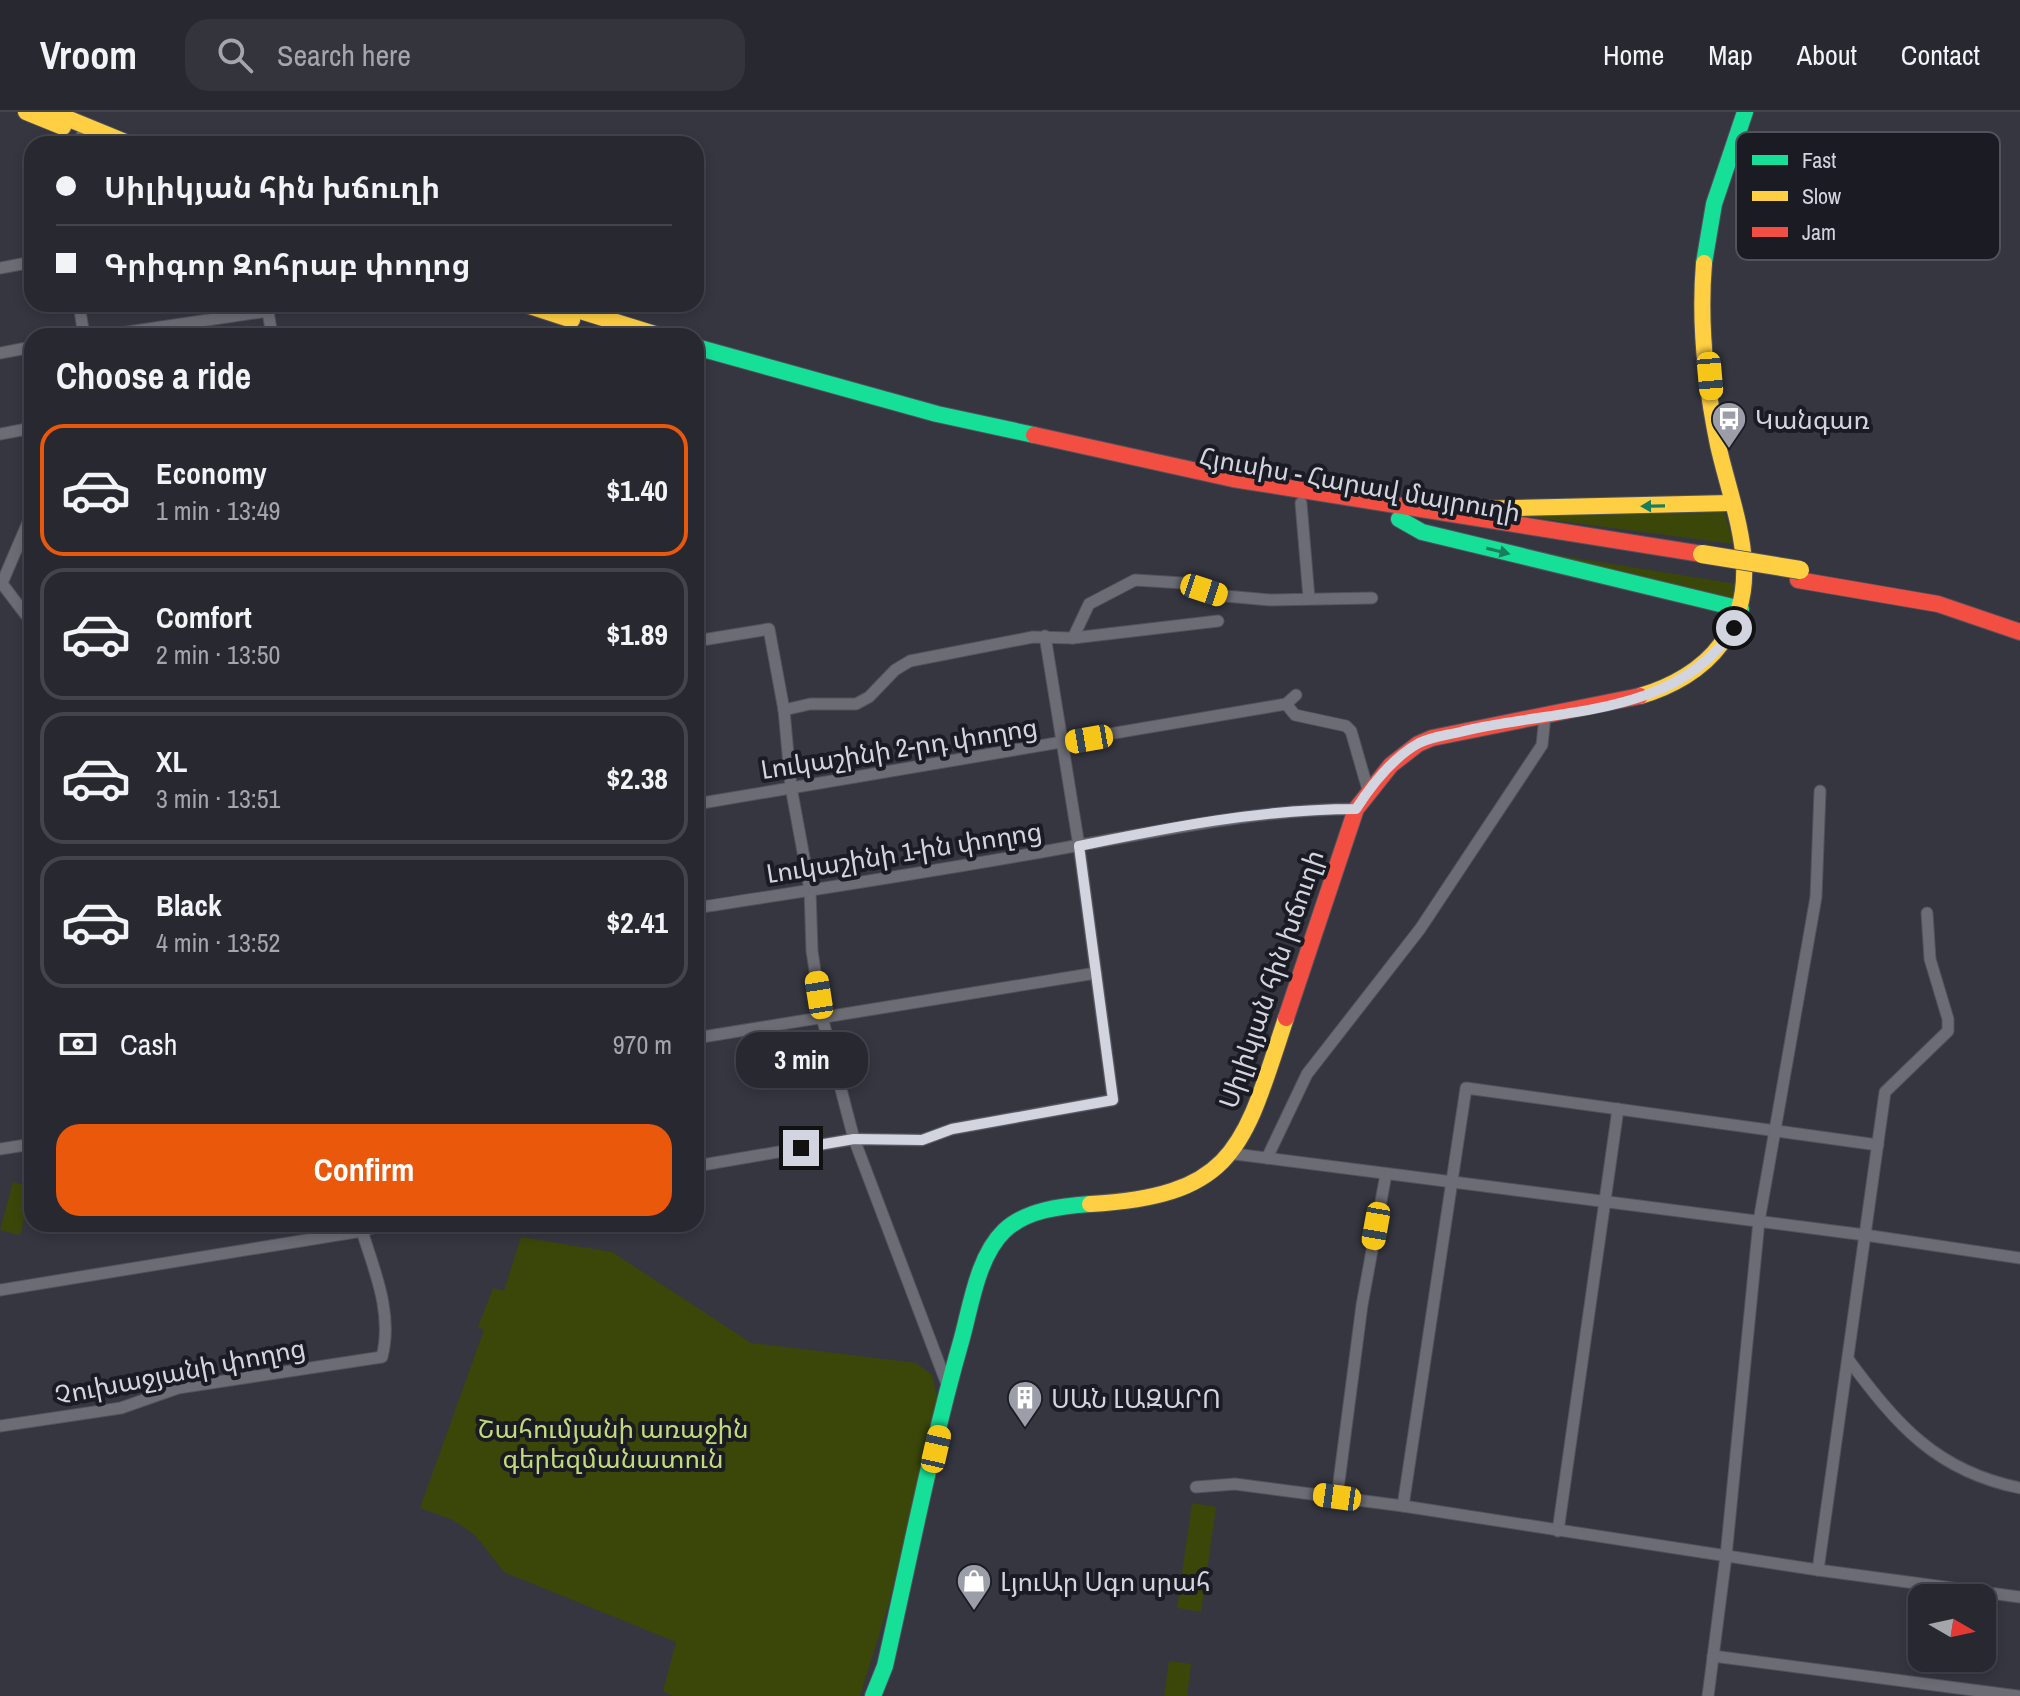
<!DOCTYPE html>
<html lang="en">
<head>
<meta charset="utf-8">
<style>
	:root { --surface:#282831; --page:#34343d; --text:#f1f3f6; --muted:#a5a6ab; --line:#44444d; --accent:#ea580c }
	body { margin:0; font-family:"Archivo Narrow","Noto Sans Armenian",sans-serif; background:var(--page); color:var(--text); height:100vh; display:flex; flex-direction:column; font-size:30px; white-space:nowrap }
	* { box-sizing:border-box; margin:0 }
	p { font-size:26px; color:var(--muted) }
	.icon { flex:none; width:44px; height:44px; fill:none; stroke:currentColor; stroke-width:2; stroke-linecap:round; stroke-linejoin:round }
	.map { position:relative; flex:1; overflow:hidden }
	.details { position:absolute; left:24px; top:216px; width:680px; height:904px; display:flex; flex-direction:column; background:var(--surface); border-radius:24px; box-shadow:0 4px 12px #0003,0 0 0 2px var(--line) }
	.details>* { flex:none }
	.guide { position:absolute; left:24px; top:24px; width:680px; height:176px; border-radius:24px; box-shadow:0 4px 12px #0003,0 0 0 2px var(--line); display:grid; align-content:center; height:176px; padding:0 32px; background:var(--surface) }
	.needle { width:52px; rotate:99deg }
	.controls { position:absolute; left:1908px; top:1472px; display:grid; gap:16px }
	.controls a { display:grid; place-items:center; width:88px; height:88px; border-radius:16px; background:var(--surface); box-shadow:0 4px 12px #0003,0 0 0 2px var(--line); font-size:40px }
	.end { position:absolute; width:36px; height:36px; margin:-18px; border:10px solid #d2d4df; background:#111; box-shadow:0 0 0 4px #111 }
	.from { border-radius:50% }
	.bubble { position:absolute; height:56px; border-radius:24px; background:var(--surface); box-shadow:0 4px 12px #0003,0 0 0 2px var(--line); font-size:26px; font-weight:800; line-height:56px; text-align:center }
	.car { position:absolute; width:24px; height:48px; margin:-24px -12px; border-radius:10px; box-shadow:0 0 6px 2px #0007; background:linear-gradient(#f5c518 24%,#345 0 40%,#f5c518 0 76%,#345 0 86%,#f5c518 0) }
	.guide b { display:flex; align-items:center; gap:28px; height:76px; font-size:30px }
	.guide b+b { border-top:2px solid var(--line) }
	.guide i { width:20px; height:20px; background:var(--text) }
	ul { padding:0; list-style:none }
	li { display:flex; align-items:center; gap:24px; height:132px; margin:0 16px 12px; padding:0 16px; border:4px solid var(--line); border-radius:24px }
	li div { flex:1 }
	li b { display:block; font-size:30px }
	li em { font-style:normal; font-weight:800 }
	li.active { border-color:var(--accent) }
	li>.icon { width:72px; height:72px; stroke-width:1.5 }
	h2 { padding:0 32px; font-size:36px; line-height:96px }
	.pay { display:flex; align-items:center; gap:20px; height:88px; padding:0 32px; font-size:30px }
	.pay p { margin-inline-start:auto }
	.button { display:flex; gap:16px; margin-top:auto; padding:16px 32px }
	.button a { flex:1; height:92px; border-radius:24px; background:var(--accent); color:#fff; font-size:32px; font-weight:800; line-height:92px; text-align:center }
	header { display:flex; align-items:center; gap:48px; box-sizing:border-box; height:112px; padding:0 40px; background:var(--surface); border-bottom:2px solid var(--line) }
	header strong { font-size:38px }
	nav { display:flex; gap:44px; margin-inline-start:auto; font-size:28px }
	.search { width:560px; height:72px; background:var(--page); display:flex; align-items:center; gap:20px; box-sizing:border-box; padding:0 28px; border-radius:24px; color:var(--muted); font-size:30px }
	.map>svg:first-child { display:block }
	.green { fill:#3b4709 }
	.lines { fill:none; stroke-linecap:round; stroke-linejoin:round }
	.street-casing { stroke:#52525c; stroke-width:13 }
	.fast-casing { stroke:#52525c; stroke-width:18 }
	.slow-casing { stroke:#52525c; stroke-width:18 }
	.jam-casing { stroke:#52525c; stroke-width:18 }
	.street { stroke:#6c6c75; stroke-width:11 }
	.fast { stroke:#16e098; stroke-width:16 }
	.slow { stroke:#ffcf43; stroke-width:16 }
	.jam { stroke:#f24e42; stroke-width:16 }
	.slow-bridge-casing { stroke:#52525c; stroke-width:20; stroke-linecap:butt }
	.slow-bridge { stroke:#ffcf43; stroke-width:18 }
	.oneway { fill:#187e5e }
	.route { stroke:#d2d4df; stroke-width:10 }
	.labels { text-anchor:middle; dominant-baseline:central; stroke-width:8; stroke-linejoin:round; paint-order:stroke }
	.poi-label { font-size:26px; fill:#d2d4df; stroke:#1a1b23; text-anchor:start }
	.street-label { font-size:26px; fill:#d2d4df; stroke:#1a1b23 }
	.park-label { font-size:26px; fill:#c1db7b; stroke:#1a1b23 }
	.key { fill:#1a1b23; stroke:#51525b; stroke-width:2 }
	.key-label { font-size:22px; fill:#d2d4df }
</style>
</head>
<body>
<header>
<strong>Vroom</strong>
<div class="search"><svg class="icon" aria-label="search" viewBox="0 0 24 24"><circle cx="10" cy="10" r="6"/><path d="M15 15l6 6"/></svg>Search here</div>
<nav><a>Home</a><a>Map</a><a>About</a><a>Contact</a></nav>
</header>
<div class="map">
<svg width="2020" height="1584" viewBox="0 0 2020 1584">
	<rect width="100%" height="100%" fill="#363641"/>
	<!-- green -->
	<g class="green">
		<path d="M1724 400 1734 432 1500 401Z"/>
		<path d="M1482 431 1736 472 1737 480 1729 488Z"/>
		<path d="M13 1070 32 1075 20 1123 0 1118Z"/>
		<path d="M521 1125 612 1140 751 1231 916 1251 932 1263 938 1289 889 1491 860 1584H673L663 1579 676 1530 504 1460 475 1423 453 1408 420 1396 484 1218 478 1215 493 1176 504 1179Z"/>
		<path d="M1192 1391 1216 1395 1201 1500 1177 1496Z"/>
		<path d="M1169 1549 1191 1552 1187 1584H1164Z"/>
	</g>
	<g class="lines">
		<defs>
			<g id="street">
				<path d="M79 32 82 23"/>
				<path d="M0 156 32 150"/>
				<path d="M79 192 84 224"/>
				<path d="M267 193 272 224"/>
				<path d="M101 224 268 199"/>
				<path d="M0 241 32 235"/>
				<path d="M0 322 32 316"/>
				<path d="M1301 391 1309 486"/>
				<path d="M0 469 32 511"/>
				<path d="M2 471 32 401"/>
				<path d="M1073 526 1089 492 1135 468 1183 471 1225 484 1270 488 1372 486"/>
				<path d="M696 529 769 517 784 598 791 675 810 778 812 839 822 905 854 1027 948 1275"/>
				<path d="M1286 592 1295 603 1346 614 1351 619 1368 678"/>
				<path d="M784 598 810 592H856L869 585 895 558 910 549 1033 525 1073 526 1218 509"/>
				<path d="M696 692 1286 592 1296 583"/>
				<path d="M696 796C824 776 952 757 1080 733 1172 717 1261 697 1356 697"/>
				<path d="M696 926 1096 861"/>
				<path d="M0 1037 32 1032"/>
				<path d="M1235 1042 1865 1123 2020 1146"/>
				<path d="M1267 1046 1307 962 1420 817 1542 633 1545 604"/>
				<path d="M696 1054 854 1027 922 1028 952 1017 1113 988 1079 734 1045 524"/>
				<path d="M0 1178 362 1119 385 1112"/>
				<path d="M1848 1247C1897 1313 1936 1359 2020 1376"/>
				<path d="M0 1314 121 1296 178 1276 382 1245C393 1202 375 1160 362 1119"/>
				<path d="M1196 1375 1235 1372 1403 1394 1818 1458 2020 1485"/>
				<path d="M1337 1385 1362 1193 1386 1062"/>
				<path d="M1403 1394 1466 976 1878 1033"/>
				<path d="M1558 1419 1618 997"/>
				<path d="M1818 1458 1885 980 1948 919V907L1930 847 1927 801"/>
				<path d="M1713 1544 2018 1584"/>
				<path d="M1708 1584 1726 1444 1759 1109 1816 785 1820 679"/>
			</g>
			<g id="fast">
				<path d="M1704 151 1714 92 1745 0"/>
				<path d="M696 235 937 302 1034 323"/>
				<path d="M1399 407 1422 420 1741 497"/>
				<path d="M873 1584 885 1554C910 1444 931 1334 962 1226 971 1193 978 1144 1004 1119 1026 1098 1061 1094 1090 1092"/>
			</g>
			<g id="slow">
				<path d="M26 0 63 15"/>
				<path d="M52 0 130 32"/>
				<path d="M523 192 572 208"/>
				<path d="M558 192 661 224"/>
				<path d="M1471 397 1731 391"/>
				<path d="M1640 584C1671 575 1702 558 1721 532 1767 471 1733 400 1718 333 1706 275 1699 210 1704 151"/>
				<path d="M1090 1092C1238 1084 1244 1032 1286 906"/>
			</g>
			<g id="jam">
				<path d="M1034 323 1233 367 1702 442"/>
				<path d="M1798 468 1938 492 2020 520"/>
				<path d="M1286 906 1356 697 1391 653 1418 632 1432 626 1640 584"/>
			</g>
		</defs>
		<!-- street casing -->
		<use href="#street" class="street-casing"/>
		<!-- fast casing -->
		<use href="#fast" class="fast-casing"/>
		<!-- slow casing -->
		<use href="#slow" class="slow-casing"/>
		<!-- jam casing -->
		<use href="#jam" class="jam-casing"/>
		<!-- street -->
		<use href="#street" class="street"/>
		<!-- fast -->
		<use href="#fast" class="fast"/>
		<!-- slow -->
		<use href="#slow" class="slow"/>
		<!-- jam -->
		<use href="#jam" class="jam"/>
		<defs>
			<path id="slow-bridge" d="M1702 442 1800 458"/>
		</defs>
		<!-- slow-bridge casing -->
		<use href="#slow-bridge" class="slow-bridge-casing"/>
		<!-- slow-bridge -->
		<use href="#slow-bridge" class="slow-bridge"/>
	</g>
	<!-- one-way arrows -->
	<defs><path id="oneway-solid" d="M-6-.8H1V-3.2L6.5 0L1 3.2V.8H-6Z" transform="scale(2)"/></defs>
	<g class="oneway">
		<use href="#oneway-solid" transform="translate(1653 394) rotate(179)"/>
		<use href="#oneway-solid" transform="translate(1498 439) rotate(14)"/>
	</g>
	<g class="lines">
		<!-- route -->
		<path class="route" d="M801 1036 854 1027 922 1028 952 1017 1113 988 1079 734C1171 715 1262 697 1356 697 1372 672 1392 646 1419 631 1431 625 1447 623 1460 620 1553 596 1675 608 1734 516"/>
	</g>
	<!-- icons -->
	<defs>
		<symbol id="bus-pin" viewBox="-11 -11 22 30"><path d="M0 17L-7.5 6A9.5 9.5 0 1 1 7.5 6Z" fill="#9b9da8" stroke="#1a1b23"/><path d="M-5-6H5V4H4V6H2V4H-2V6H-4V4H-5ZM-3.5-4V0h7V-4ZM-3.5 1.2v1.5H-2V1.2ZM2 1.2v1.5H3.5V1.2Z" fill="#fff"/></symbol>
		<symbol id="building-pin" viewBox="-11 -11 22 30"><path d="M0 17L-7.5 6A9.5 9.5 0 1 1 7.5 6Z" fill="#9b9da8" stroke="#1a1b23"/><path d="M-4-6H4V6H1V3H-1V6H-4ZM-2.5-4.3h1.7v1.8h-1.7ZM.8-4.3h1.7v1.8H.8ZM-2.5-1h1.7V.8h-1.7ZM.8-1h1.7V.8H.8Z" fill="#fff"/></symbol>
		<symbol id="shop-pin" viewBox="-11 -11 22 30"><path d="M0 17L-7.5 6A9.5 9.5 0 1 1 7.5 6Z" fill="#9b9da8" stroke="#1a1b23"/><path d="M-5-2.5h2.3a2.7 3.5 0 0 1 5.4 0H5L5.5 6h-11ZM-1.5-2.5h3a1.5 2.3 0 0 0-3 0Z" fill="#fff"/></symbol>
	</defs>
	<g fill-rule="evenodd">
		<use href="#bus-pin" x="1709" y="287" width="40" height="54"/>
		<use href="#building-pin" x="1005" y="1266" width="40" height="54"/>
		<use href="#shop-pin" x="954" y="1449" width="40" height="54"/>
	</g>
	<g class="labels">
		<!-- poi labels -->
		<g class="poi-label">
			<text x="1755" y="307">Կանգառ</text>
			<text x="1051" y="1286">ՍԱՆ ԼԱԶԱՐՈ</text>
			<text x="1000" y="1469">ԼյուԱր Սգո սրահ</text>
		</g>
		<!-- street labels -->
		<g class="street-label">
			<text transform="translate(1360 372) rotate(10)">Հյուսիս - Հարավ մայրուղի</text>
			<text transform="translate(899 636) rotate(-9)">Լուկաշինի 2-րդ փողոց</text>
			<text transform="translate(904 740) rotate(-9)">Լուկաշինի 1-ին փողոց</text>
			<text transform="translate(1271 867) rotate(-71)">Սիլիկյան հին խճուղի</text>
			<text transform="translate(180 1259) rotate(-11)">Չուխաջյանի փողոց</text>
		</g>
		<!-- park labels -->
		<g class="park-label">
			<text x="613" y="1316">Շահումյանի առաջին<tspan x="613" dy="30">գերեզմանատուն</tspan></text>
		</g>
	</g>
	<!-- legend -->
	<rect x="1736" y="20" width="264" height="128" rx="12" class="key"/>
	<rect x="1752" y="43" width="36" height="10" fill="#16e098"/>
	<rect x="1752" y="79" width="36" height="10" fill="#ffcf43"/>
	<rect x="1752" y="115" width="36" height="10" fill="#f24e42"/>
	<g class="key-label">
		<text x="1802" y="56">Fast</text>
		<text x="1802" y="92">Slow</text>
		<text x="1802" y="128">Jam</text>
	</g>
</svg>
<div class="controls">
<a><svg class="needle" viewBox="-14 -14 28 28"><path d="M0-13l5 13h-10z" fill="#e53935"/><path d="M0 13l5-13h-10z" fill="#a5a6ab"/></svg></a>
</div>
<i class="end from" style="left:1734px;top:516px"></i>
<i class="end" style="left:801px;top:1036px"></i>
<div class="bubble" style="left:736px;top:920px;width:132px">3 min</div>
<i class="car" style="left:1710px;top:264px;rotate:175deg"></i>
<i class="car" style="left:1204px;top:478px;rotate:108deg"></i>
<i class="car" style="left:1089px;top:627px;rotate:260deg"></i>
<i class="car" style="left:819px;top:883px;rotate:351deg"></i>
<i class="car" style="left:1376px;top:1114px;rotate:190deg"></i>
<i class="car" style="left:936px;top:1337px;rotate:13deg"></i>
<i class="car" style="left:1337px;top:1385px;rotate:278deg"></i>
<div class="guide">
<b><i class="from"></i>Սիլիկյան հին խճուղի</b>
<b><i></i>Գրիգոր Զոհրաբ փողոց</b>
</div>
<section class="details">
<h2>Choose a ride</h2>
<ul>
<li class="active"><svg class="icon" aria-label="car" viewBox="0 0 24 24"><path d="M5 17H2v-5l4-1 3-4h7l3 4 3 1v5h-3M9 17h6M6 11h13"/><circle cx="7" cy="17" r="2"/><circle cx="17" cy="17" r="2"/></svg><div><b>Economy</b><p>1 min · 13:49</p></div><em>$1.40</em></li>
<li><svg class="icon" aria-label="car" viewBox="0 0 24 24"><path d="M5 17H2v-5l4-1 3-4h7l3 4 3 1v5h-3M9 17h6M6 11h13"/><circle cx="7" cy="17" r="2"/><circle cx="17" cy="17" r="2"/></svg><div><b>Comfort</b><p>2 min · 13:50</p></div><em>$1.89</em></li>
<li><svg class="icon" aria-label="car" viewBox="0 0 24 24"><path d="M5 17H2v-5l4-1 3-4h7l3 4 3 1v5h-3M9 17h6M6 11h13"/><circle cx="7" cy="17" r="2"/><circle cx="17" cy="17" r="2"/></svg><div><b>XL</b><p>3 min · 13:51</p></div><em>$2.38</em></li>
<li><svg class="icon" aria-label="car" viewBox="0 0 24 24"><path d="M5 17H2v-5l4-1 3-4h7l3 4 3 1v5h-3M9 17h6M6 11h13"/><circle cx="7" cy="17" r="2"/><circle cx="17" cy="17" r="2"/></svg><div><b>Black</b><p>4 min · 13:52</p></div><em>$2.41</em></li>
</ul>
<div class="pay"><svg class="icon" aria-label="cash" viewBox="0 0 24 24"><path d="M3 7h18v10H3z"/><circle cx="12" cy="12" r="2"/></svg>Cash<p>970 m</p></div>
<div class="button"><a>Confirm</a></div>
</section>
</div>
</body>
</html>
